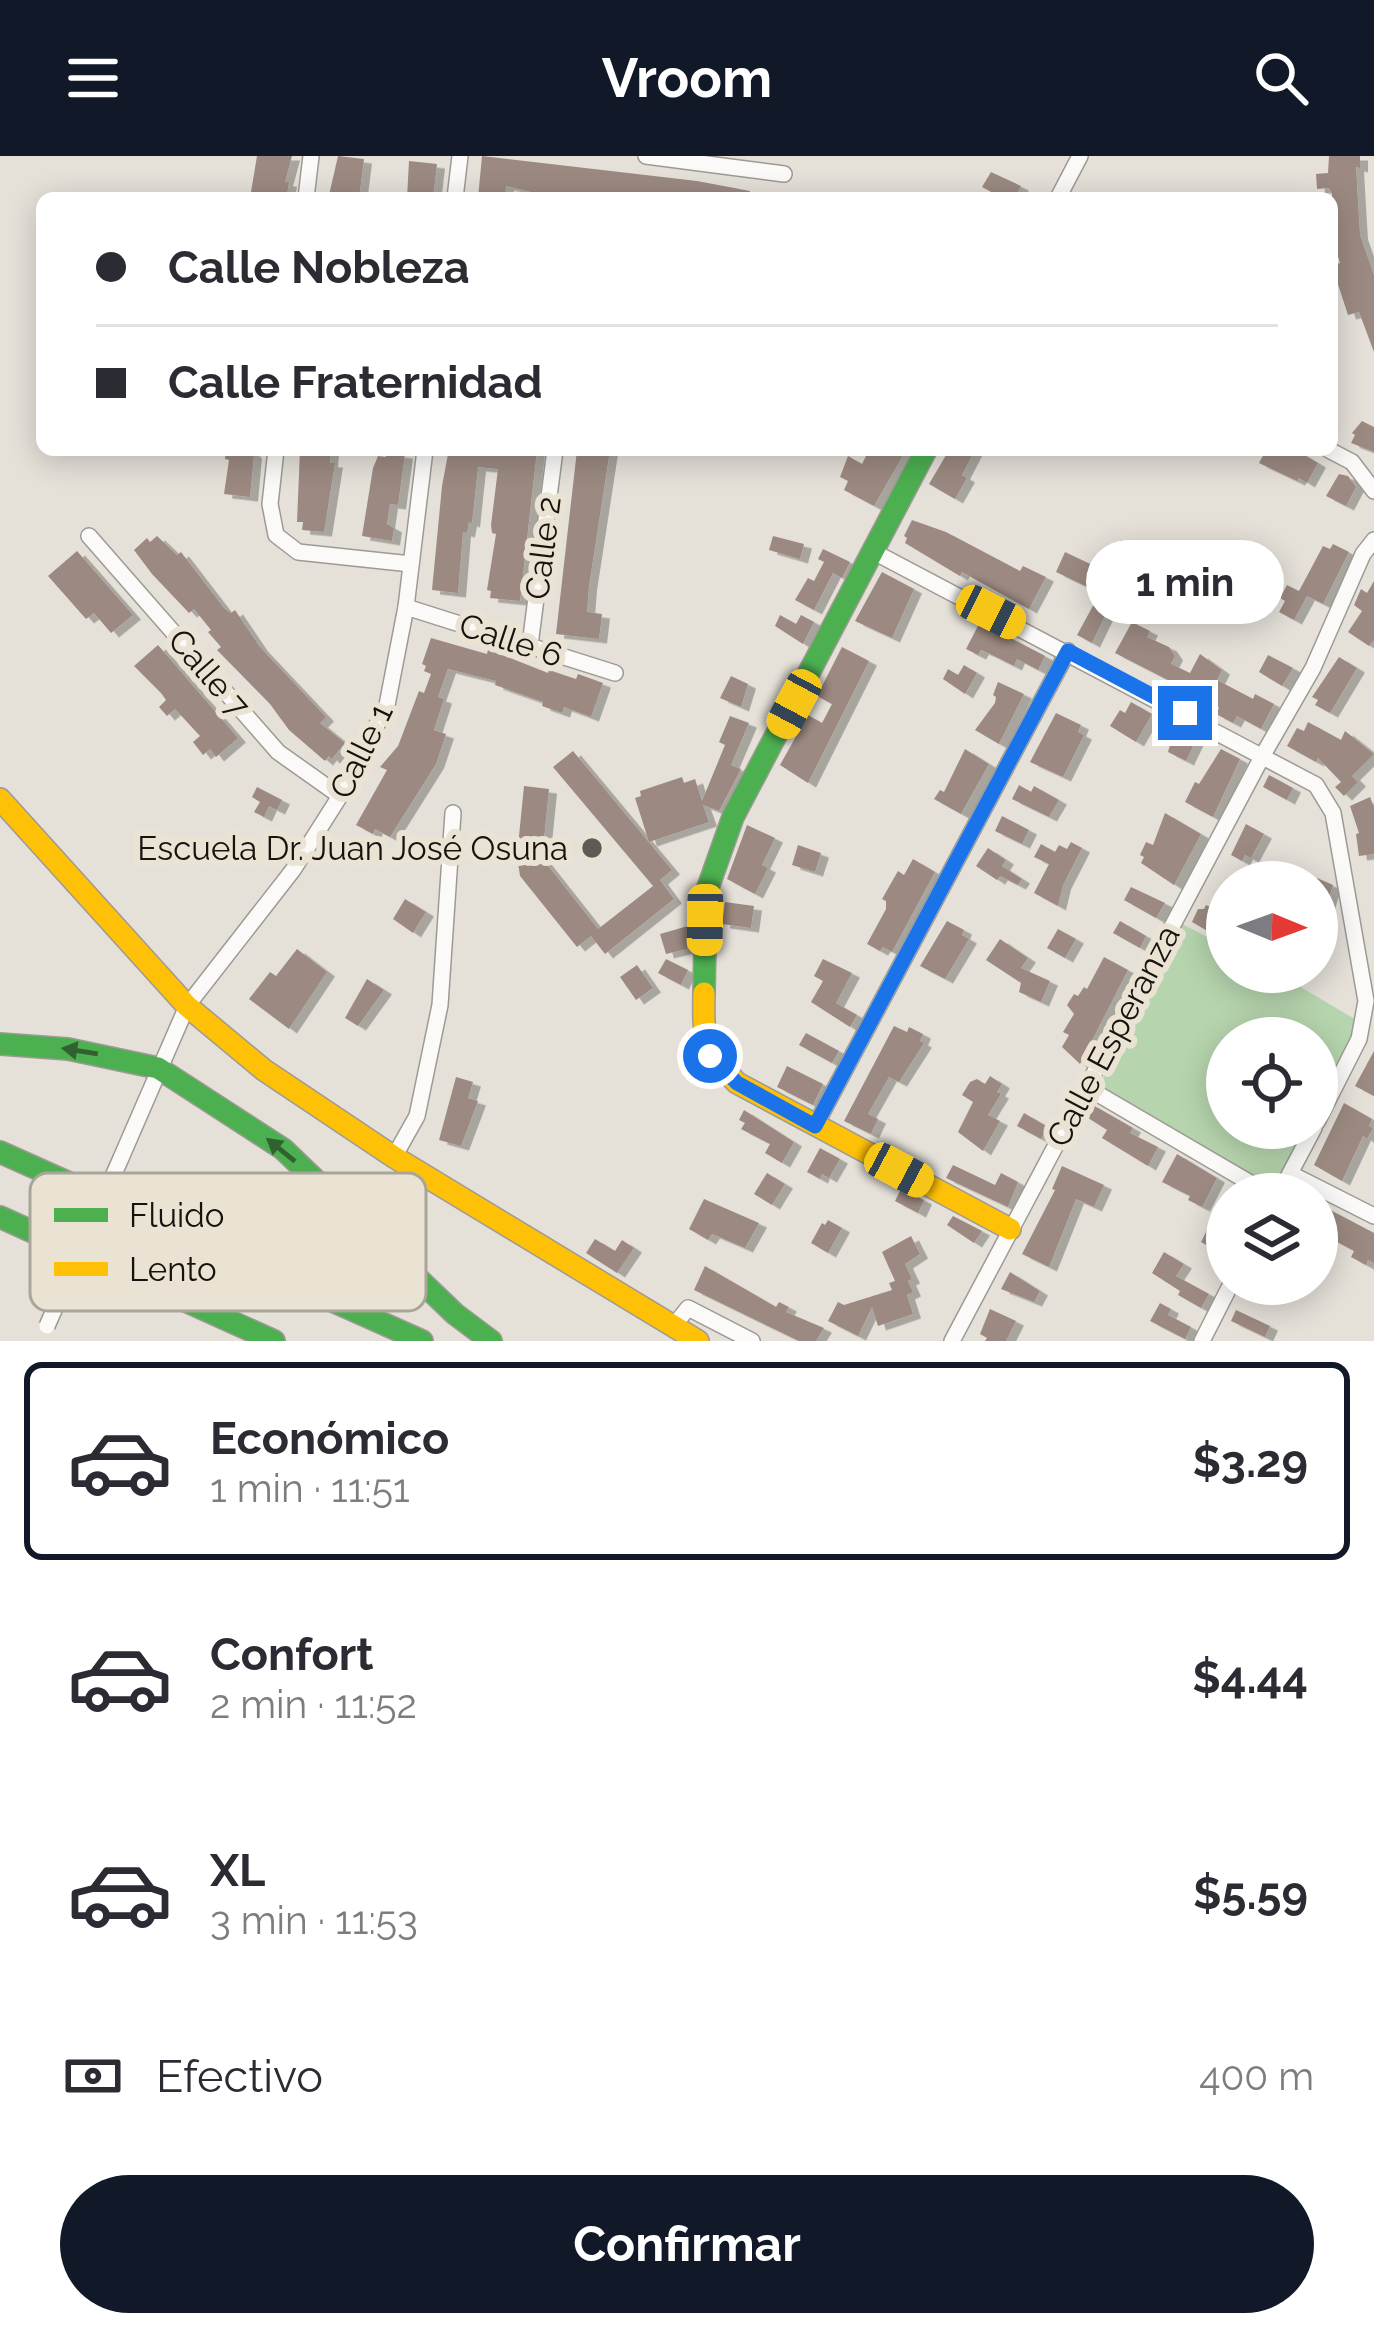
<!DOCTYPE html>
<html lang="es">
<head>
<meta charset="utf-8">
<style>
	:root { --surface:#fff; --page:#f7f7f7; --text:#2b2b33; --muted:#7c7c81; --line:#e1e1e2; --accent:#111827 }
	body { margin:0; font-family:Raleway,sans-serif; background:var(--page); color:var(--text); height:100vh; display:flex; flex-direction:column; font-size:45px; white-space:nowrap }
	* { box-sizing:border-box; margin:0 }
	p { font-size:39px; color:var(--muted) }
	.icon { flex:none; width:66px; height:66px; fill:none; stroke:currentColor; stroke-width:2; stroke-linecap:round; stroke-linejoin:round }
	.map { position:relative; height:1185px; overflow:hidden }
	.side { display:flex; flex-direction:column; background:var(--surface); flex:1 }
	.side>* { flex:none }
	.hud { position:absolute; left:36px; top:36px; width:1302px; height:264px; border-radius:18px; box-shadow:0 6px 30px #0003; display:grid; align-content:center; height:264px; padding:0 60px; background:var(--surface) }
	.needle { width:78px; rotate:91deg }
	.fabs { position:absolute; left:1206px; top:705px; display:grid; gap:24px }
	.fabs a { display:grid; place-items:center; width:132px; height:132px; border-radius:50%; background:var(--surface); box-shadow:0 6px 30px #0003; font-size:60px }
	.end { position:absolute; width:54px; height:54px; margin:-27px; border:15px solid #1a73e8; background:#fff; box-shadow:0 0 0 6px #fff }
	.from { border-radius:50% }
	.bubble { position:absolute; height:84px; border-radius:42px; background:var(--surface); box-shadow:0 6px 30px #0003; font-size:39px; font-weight:700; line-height:84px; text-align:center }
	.car { position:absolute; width:36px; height:72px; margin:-36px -18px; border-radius:15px; box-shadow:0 0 9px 3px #0007; background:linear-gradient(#f5c518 24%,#345 0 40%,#f5c518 0 76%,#345 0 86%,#f5c518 0) }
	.hud b { display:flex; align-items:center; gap:42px; height:114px; font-size:45px }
	.hud b+b { border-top:3px solid var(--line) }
	.hud i { width:30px; height:30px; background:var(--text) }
	ul { padding:21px 0 0; list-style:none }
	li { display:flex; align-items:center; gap:36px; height:198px; margin:0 24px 18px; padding:0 36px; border:6px solid transparent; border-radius:18px }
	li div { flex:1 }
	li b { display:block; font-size:45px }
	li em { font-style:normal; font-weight:700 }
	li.on { border-color:var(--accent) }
	li>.icon { width:108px; height:108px; stroke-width:1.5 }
	.pay { display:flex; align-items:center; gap:30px; height:132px; padding:0 60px; font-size:45px }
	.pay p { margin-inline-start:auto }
	.cta { display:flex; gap:24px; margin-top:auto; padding:24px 60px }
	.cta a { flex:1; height:138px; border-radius:72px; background:var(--accent); color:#fff; font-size:48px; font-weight:700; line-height:138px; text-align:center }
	header { display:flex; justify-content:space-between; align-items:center; height:156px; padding:0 60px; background:var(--accent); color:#fff; font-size:54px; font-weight:700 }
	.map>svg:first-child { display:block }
	.green { fill:#b6d5ae }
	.building { fill:#9c8a82; filter:url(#shadow) }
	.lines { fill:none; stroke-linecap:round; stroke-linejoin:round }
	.street-casing { stroke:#9d9a94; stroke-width:18 }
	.fast-casing { stroke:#9d9a94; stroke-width:24 }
	.slow-casing { stroke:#9d9a94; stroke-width:24 }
	.street { stroke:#fbfaf9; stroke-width:15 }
	.fast { stroke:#4caf50; stroke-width:21 }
	.slow { stroke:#ffc107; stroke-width:21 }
	.street-bridge-casing { stroke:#9d9a94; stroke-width:18; stroke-linecap:butt }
	.street-bridge { stroke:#fbfaf9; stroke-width:15 }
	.oneway { fill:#31612f }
	.route { stroke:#1a73e8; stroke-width:15 }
	.poi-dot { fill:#5e5b55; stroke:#eae3d4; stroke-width:4.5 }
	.labels { text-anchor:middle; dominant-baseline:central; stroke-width:12; stroke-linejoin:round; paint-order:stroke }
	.street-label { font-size:33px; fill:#16130e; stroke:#eae3d4 }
	.poi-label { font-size:33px; fill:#16130e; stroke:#eae3d4; text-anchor:end }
	.key { fill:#eae3d4; stroke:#aaa599; stroke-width:3 }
	.key-label { font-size:33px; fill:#16130e }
</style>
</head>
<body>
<header><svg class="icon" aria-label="menu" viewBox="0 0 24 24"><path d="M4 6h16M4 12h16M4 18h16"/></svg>Vroom<svg class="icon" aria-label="search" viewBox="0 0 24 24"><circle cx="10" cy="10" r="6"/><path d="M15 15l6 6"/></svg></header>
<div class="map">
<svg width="1374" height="1185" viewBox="0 0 1374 1185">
	<defs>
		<filter id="shadow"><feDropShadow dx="8" dy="4.5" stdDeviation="0" flood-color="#0004"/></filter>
	</defs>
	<rect width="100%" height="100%" fill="#e5e1d9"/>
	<!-- green -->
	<path class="green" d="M1182 768 1227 791V816H1275L1358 865 1360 870 1317 956V882H1227V972H1309L1273 1033 1099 930Z"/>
	<!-- building -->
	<g class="building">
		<path d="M257 0H292L285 26H289L287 38 283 42H250Z"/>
		<path d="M338 0 364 3 359 42 329 39Z"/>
		<path d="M482 0 697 25 750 35 749 42 552 41 506 30 505 42H478Z"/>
		<path d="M1329 0H1360V12L1356 11 1358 46 1360 79 1374 119V196L1359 156 1348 159 1332 110 1340 107 1332 79V38L1329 32 1317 33 1316 18 1328 17Z"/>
		<path d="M409 5 437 8 433 42H407Z"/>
		<path d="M991 16 1021 30 1015 42H992L995 38 982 31Z"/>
		<path d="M1362 265 1374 271V296L1351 287 1355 279 1352 277Z"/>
		<path d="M226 294 251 295 254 298 250 341 224 338 229 304 225 303Z"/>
		<path d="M300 294H331L330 307H335L324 376 302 374 303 366H297Z"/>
		<path d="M453 294H537L520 445 490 442 491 435 487 434 496 378 492 377 491 369 498 313 478 311 472 367 469 366 467 377 463 376 458 437 432 434 442 330 448 298 453 299Z"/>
		<path d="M577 294H610L589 430 587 456 602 458 599 483 556 478Z"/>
		<path d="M869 294H906L874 350 844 334 848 325 840 321 848 300 862 308Z"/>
		<path d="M949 294H975L962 319 967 322 955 343 929 328Z"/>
		<path d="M1266 294H1296L1318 307 1307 327 1299 322 1297 325 1259 307Z"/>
		<path d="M386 296 405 298 398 349 390 348 387 368 394 372 392 385 362 380 373 312 378 300 386 301Z"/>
		<path d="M1339 318 1348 320 1356 331 1346 350 1326 340Z"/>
		<path d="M912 364 946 376 1020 415 1023 410 1046 421 1029 453 962 416 960 420 905 387 907 382 904 380Z"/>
		<path d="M157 380 177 399 181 396 224 452 231 457 235 454 260 491 326 561 320 567 345 587 332 603 329 600 325 605 289 574 270 548 217 494 221 491 208 476 211 474 194 453 189 457 152 418 134 394 147 382 150 386Z"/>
		<path d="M773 380 804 388 800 403 769 394Z"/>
		<path d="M1121 384 1137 391 1139 387 1156 393 1140 421 1134 418 1112 457 1108 454 1092 487 1077 479 1100 437 1056 416 1065 396 1105 415Z"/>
		<path d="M1333 388 1349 396 1323 448 1307 440 1294 464 1279 456 1285 445 1280 442 1287 429 1299 435 1323 390 1330 393Z"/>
		<path d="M823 393 850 406 842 422 833 417 814 454 795 444 808 422 814 425 824 406 818 403Z"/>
		<path d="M77 395 133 459 111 477 94 457 86 463 48 420Z"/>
		<path d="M882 416 914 433 892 482 855 465Z"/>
		<path d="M1374 425V484L1369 490 1348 476 1362 455 1354 449 1361 433 1367 437Z"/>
		<path d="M780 459 796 468 801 459 814 466 803 488 775 470Z"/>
		<path d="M980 466 1045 500 1038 514 1017 503 1014 510 988 497 981 494 978 499 966 493Z"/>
		<path d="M1132 466 1150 475 1147 481 1169 491 1175 500 1171 508 1190 517 1200 498 1222 514 1217 524 1253 543 1255 538 1274 548 1261 573 1237 560 1233 567 1216 558 1219 552 1211 546 1115 497Z"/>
		<path d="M431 482 487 498 488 493 548 517 549 514 576 523 578 518 603 527 591 561 564 551 562 557 542 550 543 546 495 529 496 525 448 513 438 541 444 543 434 574 446 578 436 608 390 681 375 673 373 678 356 669 387 614 380 611 398 590 419 535 424 537 431 518 424 515 426 510 422 508Z"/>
		<path d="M158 489 238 582 216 601 210 593 203 599 193 586 200 580 175 553 167 560 159 551 166 544 161 537 134 510Z"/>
		<path d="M842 491 869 505 808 627 780 609 808 559 822 567 832 548 817 540Z"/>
		<path d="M1268 499 1293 512 1282 530 1259 516Z"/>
		<path d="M1339 501 1357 512 1330 557 1315 549 1318 544 1312 541Z"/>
		<path d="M964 509 977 517 965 538 943 523 948 513 958 519Z"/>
		<path d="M731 520 748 528 741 551 720 542Z"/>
		<path d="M998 526 1024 538 999 588 975 574 995 547 996 541 993 539Z"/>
		<path d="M1131 546 1152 558 1136 586 1110 570 1120 554 1125 557Z"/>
		<path d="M1056 557 1081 569 1078 576 1084 579 1063 621 1030 606Z"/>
		<path d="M730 560 749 567 731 609 741 613 719 655 703 649 709 666 649 686 635 642 641 640 640 635 682 621 684 627 695 623 702 645 725 589 719 586Z"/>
		<path d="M1308 566 1341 584 1345 575 1374 598 1352 620 1358 626 1344 640 1335 631 1341 626 1318 602 1316 606 1287 590 1297 572 1304 575Z"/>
		<path d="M1175 571 1198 580 1186 605 1168 596Z"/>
		<path d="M965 593 989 608 961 658 934 643 940 634 944 636Z"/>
		<path d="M1221 593 1240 603 1213 661 1185 646 1195 626 1199 628Z"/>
		<path d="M573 595 672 714 660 724 674 743 605 798 591 780 577 791 520 720 517 700 524 630 549 633 542 702 598 773 653 730 553 611Z"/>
		<path d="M1269 619 1293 632 1287 644 1263 631Z"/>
		<path d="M1019 629 1031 636 1034 630 1059 644 1049 661 1012 643Z"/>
		<path d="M257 631 282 644 277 654 269 650 264 661 254 656 260 646 252 641Z"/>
		<path d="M1370 641 1374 651V698L1359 700 1356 678 1359 677 1350 650Z"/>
		<path d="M1165 657 1201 678 1174 729 1141 707 1144 701 1140 699 1146 686 1153 689Z"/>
		<path d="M1002 660 1029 674 1022 688 995 675Z"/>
		<path d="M1246 668 1264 678 1251 702 1245 699 1242 705 1231 699Z"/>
		<path d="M747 669 775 682 762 709 768 712 755 738 727 723Z"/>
		<path d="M1071 686 1082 692 1063 729 1058 750 1034 737 1049 708 1034 701 1041 688 1055 696 1059 689 1067 693Z"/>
		<path d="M798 689 821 697 815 716 792 709Z"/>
		<path d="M988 692 1006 704 1002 710 1022 723 1018 729 1000 720 997 724 976 710Z"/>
		<path d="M913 703 935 716 892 796 883 791 880 795 867 788 886 753V745L882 743 898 715 904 719Z"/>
		<path d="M1317 722 1333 729 1327 749 1317 745Z"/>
		<path d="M1131 731 1165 747 1156 762 1124 744Z"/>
		<path d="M405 743 426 756 413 777 393 763Z"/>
		<path d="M725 746 754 750 751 772 722 768Z"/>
		<path d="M1206 749 1227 759V776L1209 767 1206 774 1192 766 1198 753H1204Z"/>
		<path d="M947 765 964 774 962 779 969 783 945 823 920 810Z"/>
		<path d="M1120 765 1146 780 1140 792 1113 777Z"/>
		<path d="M688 770 687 793 666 798 660 778Z"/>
		<path d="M1058 773 1076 783 1065 802 1047 792Z"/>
		<path d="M1000 783 1028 802 1021 812 1050 825 1041 846 1019 836 1021 827 986 804Z"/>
		<path d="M297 793 327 816 289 873 249 843 270 816 276 820Z"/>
		<path d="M1104 801 1128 814 1080 908 1062 891 1069 879 1063 876 1074 858 1067 849 1074 838 1078 840 1084 831 1087 833Z"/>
		<path d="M666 803 688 814 681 829 658 817Z"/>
		<path d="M823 803 852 817 836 847 857 859 850 871 811 846 823 825 814 820Z"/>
		<path d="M637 809 653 832 636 844 620 821Z"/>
		<path d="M367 823 384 834 358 870 345 862Z"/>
		<path d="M894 870 907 876 909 871 923 878 920 885 924 887 899 926 889 921 868 958 878 963 871 978 844 965Z"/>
		<path d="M806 877 839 895 832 907 799 889Z"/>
		<path d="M1374 895V940L1355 930Z"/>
		<path d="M787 910 823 928 813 949 777 931Z"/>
		<path d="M990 920 1002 928 997 936 1001 938 988 959 1000 965 983 995 958 976 973 946 962 939 970 926 977 923 985 928Z"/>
		<path d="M456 921 473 926 468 942 478 945 461 990 439 984Z"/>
		<path d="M1344 947 1372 963 1369 970 1373 972 1367 983 1363 980 1342 1025 1314 1009Z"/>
		<path d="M1091 948 1133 972 1130 977 1158 991 1148 1010 1102 982 1107 974 1085 960Z"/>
		<path d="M744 954 794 986 782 1007 765 997 770 988 741 973 745 967 739 964Z"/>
		<path d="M1024 957 1048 971 1041 983 1017 970Z"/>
		<path d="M820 992 840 1003 829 1022 822 1018 820 1023 807 1016Z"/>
		<path d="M1177 998 1217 1022 1202 1051 1188 1044 1190 1040 1162 1026Z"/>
		<path d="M953 1009 995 1029 1001 1017 1018 1026 1008 1051 946 1022Z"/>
		<path d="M1062 1010 1104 1029 1094 1051 1076 1043 1049 1111 1022 1098 1055 1034 1052 1033Z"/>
		<path d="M767 1017 785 1028 772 1049 754 1038Z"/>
		<path d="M901 1033 924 1044 918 1057 895 1045Z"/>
		<path d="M704 1043 759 1067 745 1092 712 1078 708 1084 689 1073Z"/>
		<path d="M1317 1047 1374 1077V1107L1368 1104 1366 1109 1351 1101 1354 1095 1317 1075Z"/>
		<path d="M953 1060 982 1075 974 1087 947 1069Z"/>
		<path d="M828 1064 842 1072 828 1097 811 1087 822 1067 825 1069Z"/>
		<path d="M1209 1070 1227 1080V1101L1201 1086Z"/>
		<path d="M911 1080 920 1098 905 1108 912 1123 908 1125 913 1136 907 1139 913 1158 878 1170 872 1151 858 1180 828 1165 838 1146 844 1149 892 1134 889 1127 895 1125 882 1096Z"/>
		<path d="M595 1083 615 1095 622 1084 634 1092 617 1117 586 1097Z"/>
		<path d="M1164 1096 1184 1108 1176 1120 1209 1138 1201 1152 1178 1139 1180 1135 1152 1117Z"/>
		<path d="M705 1110 776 1151 779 1146 789 1151 786 1156 824 1172 816 1185H799L694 1134Z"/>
		<path d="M1010 1116 1040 1135 1034 1146 1001 1133Z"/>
		<path d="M1160 1147 1171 1153 1168 1159 1191 1171 1185 1183 1150 1165Z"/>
		<path d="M990 1153 1016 1165 1006 1185H985L987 1182 980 1178Z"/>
		<path d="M1236 1154 1270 1170 1265 1181 1231 1165Z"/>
	</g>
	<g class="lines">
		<defs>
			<g id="street">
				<path d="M646 0 784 18"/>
				<path d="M306 42 311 0"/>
				<path d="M455 42 460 0"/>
				<path d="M1058 42 1080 0"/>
				<path d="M276 294 270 348 276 379 298 396 411 408"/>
				<path d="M1329 294 1352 306 1374 335"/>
				<path d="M89 380 278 596 340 640"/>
				<path d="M874 396 1316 629 1333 657 1366 845 1359 883 1317 966"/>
				<path d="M406 451 615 517"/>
				<path d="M530 489 555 294"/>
				<path d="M1086 931 1269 1038"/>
				<path d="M815 970 1068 495"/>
				<path d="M394 1001 417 960 440 849 453 657"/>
				<path d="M121 1002 187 850 293 714 340 640 387 549 406 451 425 294"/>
				<path d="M1291 1018 1374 1060"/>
				<path d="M1279 1038 1314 972"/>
				<path d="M672 1172 688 1152 752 1185"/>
				<path d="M952 1185 1263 599 1313 512 1363 398 1374 384"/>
				<path d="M1202 1185 1231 1128"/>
			</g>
			<g id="fast">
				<path d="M704 837 706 737 733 661 926 294"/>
				<path d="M0 888 68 893 158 912 283 993 455 1158 491 1185"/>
				<path d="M0 996 422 1185"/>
				<path d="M0 1061 274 1185"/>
			</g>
			<g id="slow">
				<path d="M0 643 187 850 264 914 394 1001 698 1185"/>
				<path d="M704 837C703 883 704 894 737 927L1010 1073"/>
			</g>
		</defs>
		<!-- street casing -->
		<use href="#street" class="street-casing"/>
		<!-- fast casing -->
		<use href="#fast" class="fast-casing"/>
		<!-- slow casing -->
		<use href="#slow" class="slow-casing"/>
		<!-- street -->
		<use href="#street" class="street"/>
		<!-- fast -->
		<use href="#fast" class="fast"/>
		<!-- slow -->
		<use href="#slow" class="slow"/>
		<defs>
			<path id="street-bridge" d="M47 1170 121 1002"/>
		</defs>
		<!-- street-bridge casing -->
		<use href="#street-bridge" class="street-bridge-casing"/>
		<!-- street-bridge -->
		<use href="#street-bridge" class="street-bridge"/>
	</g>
	<!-- one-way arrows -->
	<defs><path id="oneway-solid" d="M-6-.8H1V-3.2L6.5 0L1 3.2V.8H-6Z" transform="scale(3)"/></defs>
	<g class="oneway">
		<use href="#oneway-solid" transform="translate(80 895) rotate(-171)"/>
		<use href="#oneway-solid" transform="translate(281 994) rotate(-141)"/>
	</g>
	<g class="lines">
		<!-- route -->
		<path class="route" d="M710 900 737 927 815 970 1068 495 1185 557"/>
	</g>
	<!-- markers -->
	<circle class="poi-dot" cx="592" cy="692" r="12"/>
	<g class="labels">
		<!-- street labels -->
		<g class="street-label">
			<text transform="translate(543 392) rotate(-83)">Calle 2</text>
			<text transform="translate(511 484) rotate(18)">Calle 6</text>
			<text transform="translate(209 517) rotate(49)">Calle 7</text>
			<text transform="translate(361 595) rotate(-64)">Calle 1</text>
			<text transform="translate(1113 880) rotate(-62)">Calle Esperanza</text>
		</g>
		<!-- poi labels -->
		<g class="poi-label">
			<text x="568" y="692">Escuela Dr. Juan José Osuna</text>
		</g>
	</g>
	<!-- legend -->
	<rect x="30" y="1017" width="396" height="138" rx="18" class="key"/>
	<rect x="54" y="1052" width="54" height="14" fill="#4caf50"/>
	<rect x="54" y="1106" width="54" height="14" fill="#ffc107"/>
	<g class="key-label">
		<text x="129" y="1071">Fluido</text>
		<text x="129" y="1125">Lento</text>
	</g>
</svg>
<div class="fabs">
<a><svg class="needle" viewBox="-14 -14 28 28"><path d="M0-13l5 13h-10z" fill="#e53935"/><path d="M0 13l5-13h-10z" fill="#7c7c81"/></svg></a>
<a><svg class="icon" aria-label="locate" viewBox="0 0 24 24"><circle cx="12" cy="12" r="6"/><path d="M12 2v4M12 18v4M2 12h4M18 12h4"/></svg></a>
<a><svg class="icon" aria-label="layers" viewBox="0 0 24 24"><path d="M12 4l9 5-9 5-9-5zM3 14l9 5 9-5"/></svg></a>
</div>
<i class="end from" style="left:710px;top:900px"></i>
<i class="end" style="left:1185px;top:557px"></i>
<div class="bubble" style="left:1086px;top:384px;width:198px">1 min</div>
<i class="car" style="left:991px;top:456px;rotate:117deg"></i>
<i class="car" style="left:794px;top:548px;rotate:208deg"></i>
<i class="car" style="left:705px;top:764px;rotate:181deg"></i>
<i class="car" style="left:899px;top:1014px;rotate:118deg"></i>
<div class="hud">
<b><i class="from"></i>Calle Nobleza</b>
<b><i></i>Calle Fraternidad</b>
</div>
</div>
<section class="side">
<ul>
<li class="on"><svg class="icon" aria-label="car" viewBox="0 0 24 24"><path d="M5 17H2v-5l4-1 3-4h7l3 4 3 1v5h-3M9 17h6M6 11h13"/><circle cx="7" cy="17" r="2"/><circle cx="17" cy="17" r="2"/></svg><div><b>Económico</b><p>1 min · 11:51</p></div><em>$3.29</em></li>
<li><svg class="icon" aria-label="car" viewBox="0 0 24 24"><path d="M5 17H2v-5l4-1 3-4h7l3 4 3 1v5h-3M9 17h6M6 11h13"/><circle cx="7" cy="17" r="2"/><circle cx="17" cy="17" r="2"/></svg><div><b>Confort</b><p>2 min · 11:52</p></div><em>$4.44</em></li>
<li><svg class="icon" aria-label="car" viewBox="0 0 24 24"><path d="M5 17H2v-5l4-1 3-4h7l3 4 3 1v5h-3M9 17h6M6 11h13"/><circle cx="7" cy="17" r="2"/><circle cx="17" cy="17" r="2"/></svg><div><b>XL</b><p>3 min · 11:53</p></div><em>$5.59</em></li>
</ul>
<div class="pay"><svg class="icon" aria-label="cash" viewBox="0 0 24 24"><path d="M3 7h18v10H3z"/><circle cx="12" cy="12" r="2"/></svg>Efectivo<p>400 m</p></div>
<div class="cta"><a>Confirmar</a></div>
</section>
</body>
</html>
